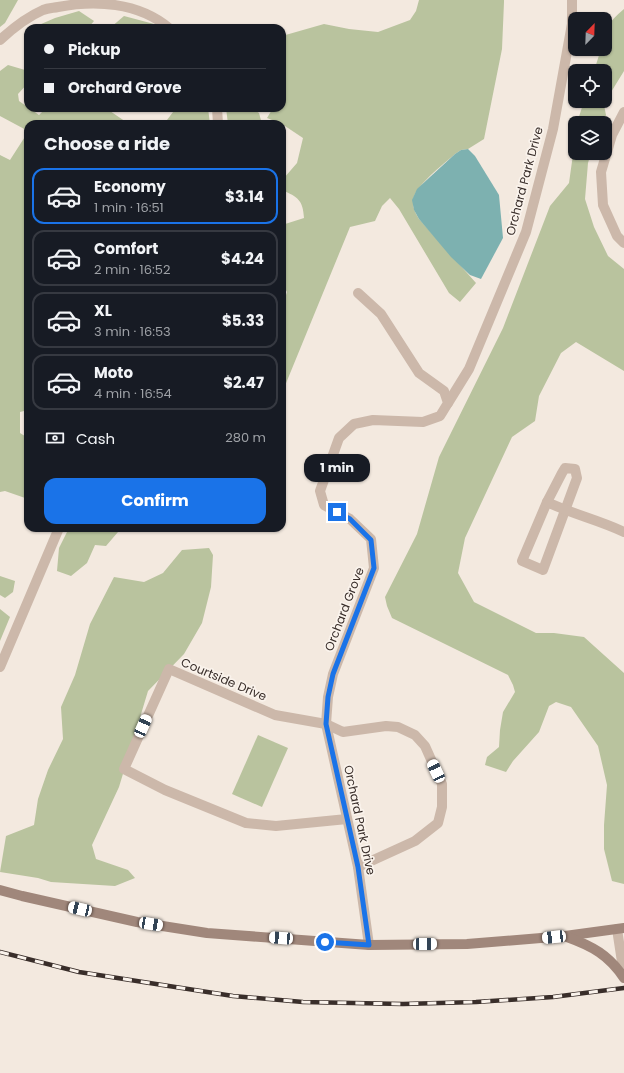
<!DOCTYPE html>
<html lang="en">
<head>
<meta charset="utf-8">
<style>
	:root { --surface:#171b24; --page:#20242c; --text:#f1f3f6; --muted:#9ea1a6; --line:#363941; --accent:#1a73e8 }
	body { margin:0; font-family:Poppins,sans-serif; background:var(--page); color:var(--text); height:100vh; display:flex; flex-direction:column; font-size:15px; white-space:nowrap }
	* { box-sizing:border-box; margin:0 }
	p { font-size:13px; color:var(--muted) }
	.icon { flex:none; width:22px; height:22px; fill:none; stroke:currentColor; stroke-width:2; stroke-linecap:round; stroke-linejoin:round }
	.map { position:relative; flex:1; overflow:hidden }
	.drawer { position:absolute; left:24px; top:120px; width:262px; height:412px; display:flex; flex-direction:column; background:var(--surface); border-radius:12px; box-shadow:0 1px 3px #0004 }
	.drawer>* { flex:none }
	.guide { position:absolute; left:24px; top:24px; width:262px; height:88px; border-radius:12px; box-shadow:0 1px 3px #0004; display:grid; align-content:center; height:88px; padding:0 20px; background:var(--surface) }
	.needle { width:26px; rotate:23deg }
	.tools { position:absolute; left:568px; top:12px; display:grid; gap:8px }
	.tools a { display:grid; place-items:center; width:44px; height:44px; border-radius:8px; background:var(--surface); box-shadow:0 1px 3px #0004; font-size:20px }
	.end { position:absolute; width:18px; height:18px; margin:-9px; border:5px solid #1a73e8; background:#fff; box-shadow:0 0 0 2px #fff }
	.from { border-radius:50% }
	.bubble { position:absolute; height:28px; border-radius:12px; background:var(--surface); box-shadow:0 1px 3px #0004; font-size:13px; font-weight:700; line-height:28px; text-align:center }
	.car { position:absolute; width:12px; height:24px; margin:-12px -6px; border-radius:5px; box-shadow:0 0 3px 1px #0007; background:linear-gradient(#fff 24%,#345 0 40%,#fff 0 76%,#345 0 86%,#fff 0) }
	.guide b { display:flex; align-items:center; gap:14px; height:38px; font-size:15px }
	.guide b+b { border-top:1px solid var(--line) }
	.guide i { width:10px; height:10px; background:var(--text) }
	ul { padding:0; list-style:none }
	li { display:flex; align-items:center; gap:12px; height:56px; margin:0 8px 6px; padding:0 12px; border:2px solid var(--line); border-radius:12px }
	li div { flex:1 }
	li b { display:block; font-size:15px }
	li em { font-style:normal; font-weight:700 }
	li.current { border-color:var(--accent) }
	li>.icon { width:36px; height:36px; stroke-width:1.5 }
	h2 { padding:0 20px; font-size:18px; line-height:48px }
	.pay { display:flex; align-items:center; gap:10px; height:44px; padding:0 20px; font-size:15px }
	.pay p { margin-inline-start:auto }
	.action { display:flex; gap:8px; margin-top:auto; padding:8px 20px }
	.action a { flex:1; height:46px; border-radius:12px; background:var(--accent); color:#fff; font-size:16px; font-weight:700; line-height:46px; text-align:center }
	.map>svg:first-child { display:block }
	.green { fill:#b9c39e }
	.water { fill:#7db1b0 }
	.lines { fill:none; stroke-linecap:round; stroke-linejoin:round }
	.minor { stroke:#ccb8aa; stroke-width:10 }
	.tertiary { stroke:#ccb8aa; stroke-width:10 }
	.secondary { stroke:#a0877b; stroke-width:10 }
	.rail-casing { stroke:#392e2a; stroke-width:4.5 }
	.rail { stroke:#faf3ec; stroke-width:3; stroke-dasharray:9; stroke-linecap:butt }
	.route { stroke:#1a73e8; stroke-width:5 }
	.labels { text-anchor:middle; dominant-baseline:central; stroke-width:3.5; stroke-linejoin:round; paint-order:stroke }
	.street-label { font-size:12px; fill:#392e2a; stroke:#faf3ec }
</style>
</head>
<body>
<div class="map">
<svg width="624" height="1073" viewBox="0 0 624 1073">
	<rect width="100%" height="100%" fill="#f3e9df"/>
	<!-- green -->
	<g class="green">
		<path d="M0 0H18L5 23 0 27Z"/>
		<path d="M419 0H504V2L502 49 484 139 468 149 461 150 455 154C444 164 412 188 413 202 413 209 416 214 419 219L476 283 460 302 449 293 399 209 390 198 382 206 375 221 350 227 282 393V318L285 313 283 304 287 292 282 283V225L304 218C303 200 298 197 282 190L284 178 297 163 303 138 282 124 267 118 273 108H282V36L324 24 349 29 378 32 410 20 416 11Z"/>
		<path d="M624 9V71L608 97 604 105 606 115 603 123H577L584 101H605V71H594L601 49H605C605 27 608 23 624 9Z"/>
		<path d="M79 11 94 21 88 28H32L55 18Z"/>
		<path d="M124 16 154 24 158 28H110Z"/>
		<path d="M8 65 25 70 28 79V83L18 94 19 101 39 115 46 108H111L110 111 129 124H28V131L0 116V71Z"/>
		<path d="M176 108H208L210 124H148L167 120Z"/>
		<path d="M226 108H252L259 113 262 124H228Z"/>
		<path d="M28 132V410L20 412V433L28 438V499L5 491 0 492V155L10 160Z"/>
		<path d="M575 140V153H591L588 163 585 199 594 227 608 256 624 269V371L576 342 561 353 539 396 535 421 512 437 465 538 458 573 474 602 536 633H554L584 637 624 673V884L612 881 604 849V825L607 785 598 746 571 707 556 702 549 706 539 732 513 761 506 772 485 765 487 757 499 747 500 730 503 712 515 692 513 685 508 675 392 618 387 606 385 597 417 534 439 457 503 328 550 206 569 183Z"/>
		<path d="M69 528H116L118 532 106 546 95 545 87 563 71 576 57 571 59 548Z"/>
		<path d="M209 548 213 555 211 587 202 623 184 654 148 691 119 787 92 845 96 859 128 870 135 878 115 886 51 882 38 878 0 872 6 836 34 825 38 799 48 770 63 739 61 707 75 675 90 624 114 577 144 582 163 573 182 550Z"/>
		<path d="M0 576 15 581 13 592 5 598 0 595Z"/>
		<path d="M0 609 10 617 0 641Z"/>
		<path d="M258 735 288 748 262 807 232 794Z"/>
	</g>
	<!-- water -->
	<path class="water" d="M468 149 475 156 499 195 503 238 481 279 470 275 451 257 419 219 414 210 412 200 417 189 455 154 461 150Z"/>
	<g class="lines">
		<!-- minor -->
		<g class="minor">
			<path d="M0 40C13 28 27 17 43 10 48 8 53 8 58 7 95 0 138 2 169 28"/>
			<path d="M217 108 218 124"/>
			<path d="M624 112 612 135 601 172 603 205 617 236 624 243"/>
			<path d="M358 293 381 314 419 373 444 391 448 403 440 416 423 422 373 420 354 424 339 438 320 491 324 505 350 519 371 539 374 568 333 674 328 697 326 724 358 867 369 945"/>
			<path d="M448 403 469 369 526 232 553 129 572 24V0"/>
			<path d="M565 468 575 469 577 478 543 570 522 561 547 502 562 473Z"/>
			<path d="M547 502C572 514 599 520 624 532"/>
			<path d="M0 667 59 528"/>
			<path d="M347 819 276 826 246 823 165 790 124 769 169 669 275 715 326 724 343 732 386 726 398 727 415 735 425 746 442 784V807L438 823 415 841 358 867"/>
		</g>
		<!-- tertiary -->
		<path class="tertiary" d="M617 929 624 975"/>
		<!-- secondary -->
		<g class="secondary">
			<path d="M0 890 22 896 137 922 207 933 369 945 467 944 565 936 624 928"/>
			<path d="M567 937C592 946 609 955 624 978"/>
		</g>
		<defs>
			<path id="rail" d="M0 952 79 972 233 996 303 1002 403 1004 476 1002 553 997 624 988"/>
		</defs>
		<!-- rail casing -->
		<use href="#rail" class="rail-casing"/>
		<!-- rail -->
		<use href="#rail" class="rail"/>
	</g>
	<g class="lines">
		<!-- route -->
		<path class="route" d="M325 942 369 945 358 867 326 724 328 697 333 674 374 568 371 540 350 519 337 512"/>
	</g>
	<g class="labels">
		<!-- street labels -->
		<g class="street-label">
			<text transform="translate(524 181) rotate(-75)">Orchard Park Drive</text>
			<text transform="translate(344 609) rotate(-69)">Orchard Grove</text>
			<text transform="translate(224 679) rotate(23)">Courtside Drive</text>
			<text transform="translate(360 820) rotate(78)">Orchard Park Drive</text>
		</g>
	</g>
</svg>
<div class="tools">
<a><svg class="needle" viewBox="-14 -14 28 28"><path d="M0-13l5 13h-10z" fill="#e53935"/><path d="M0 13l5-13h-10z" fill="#9ea1a6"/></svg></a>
<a><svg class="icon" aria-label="locate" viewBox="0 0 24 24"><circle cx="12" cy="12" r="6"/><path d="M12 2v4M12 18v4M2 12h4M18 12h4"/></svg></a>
<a><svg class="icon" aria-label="layers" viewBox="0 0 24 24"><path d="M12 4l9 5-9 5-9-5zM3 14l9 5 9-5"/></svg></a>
</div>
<i class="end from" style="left:325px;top:942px"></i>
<i class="end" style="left:337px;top:512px"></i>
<div class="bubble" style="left:304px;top:454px;width:66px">1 min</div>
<i class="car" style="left:143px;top:726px;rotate:24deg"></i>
<i class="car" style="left:436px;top:771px;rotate:335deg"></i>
<i class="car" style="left:80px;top:909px;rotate:283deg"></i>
<i class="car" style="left:151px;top:924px;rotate:99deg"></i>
<i class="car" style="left:554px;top:937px;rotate:264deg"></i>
<i class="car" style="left:281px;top:938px;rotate:274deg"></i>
<i class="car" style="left:425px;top:944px;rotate:89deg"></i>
<div class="guide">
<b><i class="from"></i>Pickup</b>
<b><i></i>Orchard Grove</b>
</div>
<section class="drawer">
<h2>Choose a ride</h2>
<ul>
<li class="current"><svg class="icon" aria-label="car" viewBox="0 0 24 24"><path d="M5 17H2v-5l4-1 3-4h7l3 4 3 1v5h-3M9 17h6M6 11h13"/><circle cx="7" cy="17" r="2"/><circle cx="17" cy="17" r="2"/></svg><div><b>Economy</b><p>1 min · 16:51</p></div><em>$3.14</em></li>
<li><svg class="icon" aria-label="car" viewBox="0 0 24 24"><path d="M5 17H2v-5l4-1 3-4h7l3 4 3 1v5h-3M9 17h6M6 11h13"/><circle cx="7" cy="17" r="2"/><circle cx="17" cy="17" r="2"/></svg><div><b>Comfort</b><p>2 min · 16:52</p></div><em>$4.24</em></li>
<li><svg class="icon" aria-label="car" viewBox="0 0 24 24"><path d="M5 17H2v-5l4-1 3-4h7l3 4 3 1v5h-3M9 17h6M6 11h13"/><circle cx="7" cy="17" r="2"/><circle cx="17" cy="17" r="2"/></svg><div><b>XL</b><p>3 min · 16:53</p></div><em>$5.33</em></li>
<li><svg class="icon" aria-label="car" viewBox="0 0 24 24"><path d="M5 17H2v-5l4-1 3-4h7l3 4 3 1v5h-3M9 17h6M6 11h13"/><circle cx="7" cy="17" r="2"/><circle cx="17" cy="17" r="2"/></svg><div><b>Moto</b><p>4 min · 16:54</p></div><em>$2.47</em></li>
</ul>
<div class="pay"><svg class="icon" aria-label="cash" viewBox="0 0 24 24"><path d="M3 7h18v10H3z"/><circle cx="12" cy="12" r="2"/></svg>Cash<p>280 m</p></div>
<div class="action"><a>Confirm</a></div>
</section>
</div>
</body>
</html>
